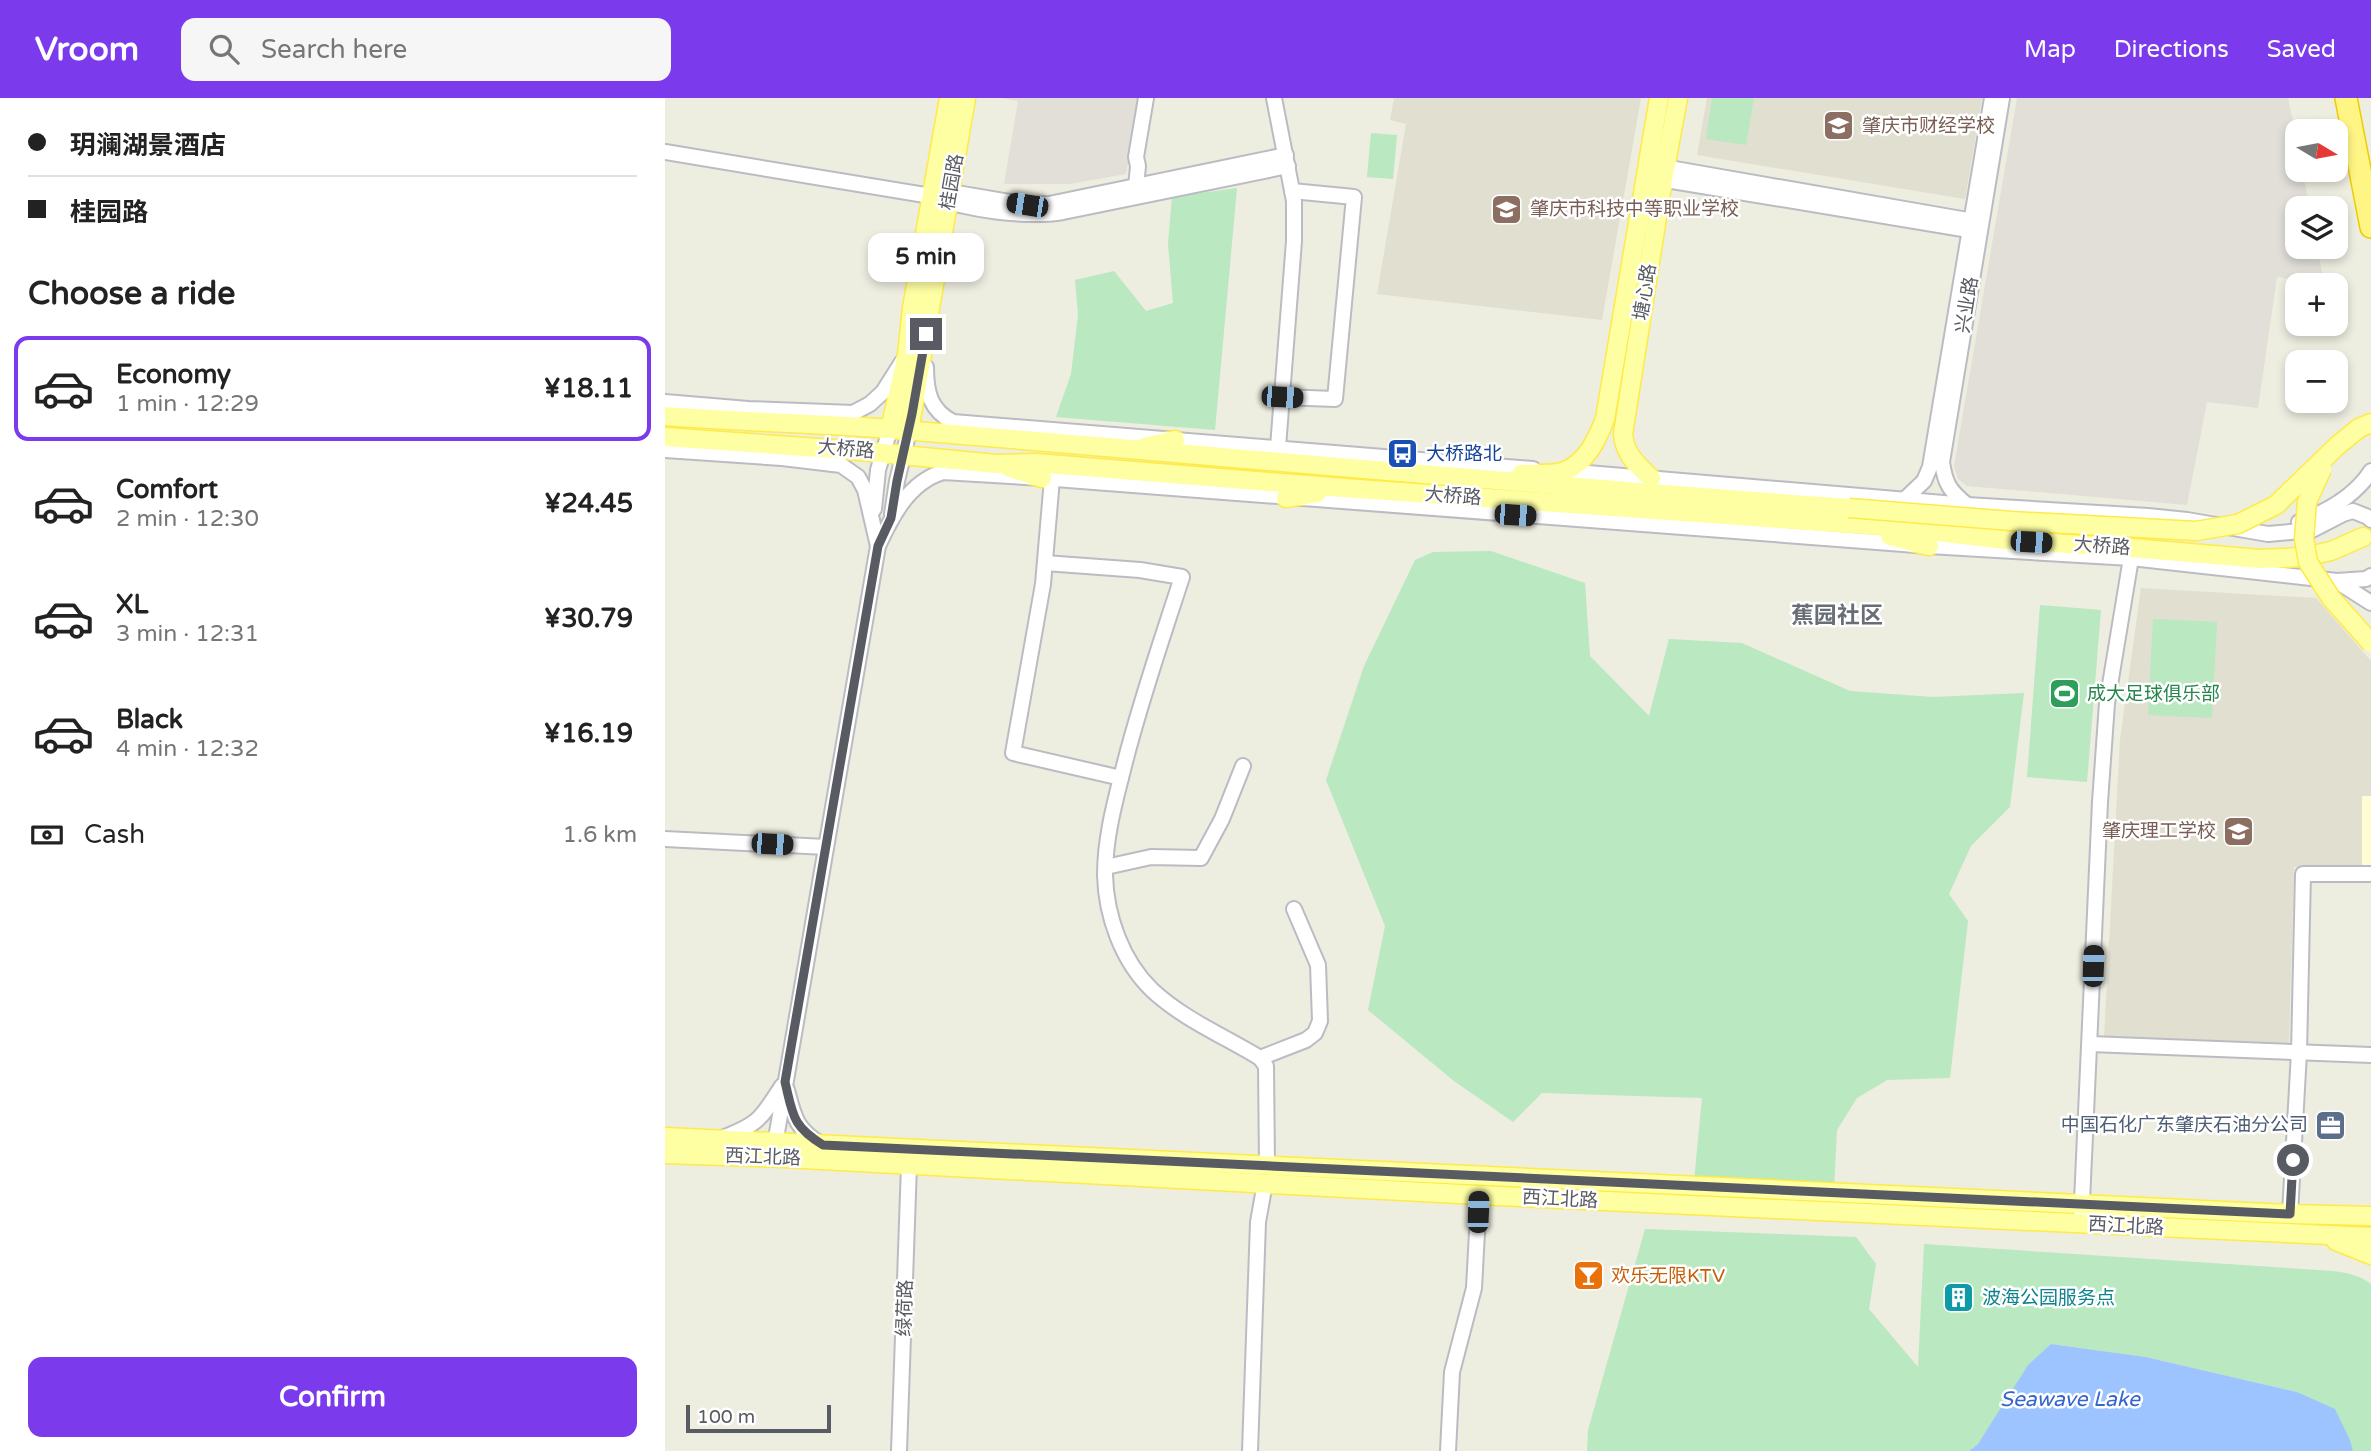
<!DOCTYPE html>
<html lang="en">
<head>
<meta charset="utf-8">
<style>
	:root { --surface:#fff; --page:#f6f6f6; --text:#222; --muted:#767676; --line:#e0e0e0; --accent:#7c3aed }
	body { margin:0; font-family:"Varela Round","Noto Sans SC",sans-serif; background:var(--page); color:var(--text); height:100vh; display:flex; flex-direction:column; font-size:26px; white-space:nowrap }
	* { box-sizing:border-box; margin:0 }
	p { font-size:23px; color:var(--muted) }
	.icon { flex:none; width:38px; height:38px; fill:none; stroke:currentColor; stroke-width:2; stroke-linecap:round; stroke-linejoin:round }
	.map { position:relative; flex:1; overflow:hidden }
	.panel { display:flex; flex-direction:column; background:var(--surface); width:665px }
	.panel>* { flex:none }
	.guide { display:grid; align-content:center; height:154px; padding:0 28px; background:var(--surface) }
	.needle { width:46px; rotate:100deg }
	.tools { position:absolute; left:1620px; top:21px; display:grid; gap:14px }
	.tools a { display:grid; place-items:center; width:63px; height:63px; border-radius:14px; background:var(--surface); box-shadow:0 4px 10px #0003; font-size:35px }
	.scale { position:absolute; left:21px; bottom:18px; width:145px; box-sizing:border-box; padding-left:7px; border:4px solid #595b62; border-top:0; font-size:19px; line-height:24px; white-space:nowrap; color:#595b62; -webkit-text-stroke:5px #fff; paint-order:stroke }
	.end { position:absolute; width:32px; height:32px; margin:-16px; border:9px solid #595b62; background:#fff; box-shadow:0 0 0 4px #fff }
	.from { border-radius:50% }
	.bubble { position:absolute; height:49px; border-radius:14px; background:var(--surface); box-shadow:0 4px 10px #0003; font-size:23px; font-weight:700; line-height:49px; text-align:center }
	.car { position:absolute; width:21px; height:42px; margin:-21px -10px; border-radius:9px; box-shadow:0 0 5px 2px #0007; background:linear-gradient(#222 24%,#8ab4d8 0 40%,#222 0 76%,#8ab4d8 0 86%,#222 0) }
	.guide b { display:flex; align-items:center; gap:24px; height:66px; font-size:26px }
	.guide b+b { border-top:2px solid var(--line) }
	.guide i { width:18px; height:18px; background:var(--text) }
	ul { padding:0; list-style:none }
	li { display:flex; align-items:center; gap:21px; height:105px; margin:0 14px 10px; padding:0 14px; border:4px solid transparent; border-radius:14px }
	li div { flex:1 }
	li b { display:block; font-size:26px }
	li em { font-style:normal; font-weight:700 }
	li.current { border-color:var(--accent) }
	li>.icon { width:63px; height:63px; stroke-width:1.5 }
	h2 { padding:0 28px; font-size:32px; line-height:84px }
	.pay { display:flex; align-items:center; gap:18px; height:77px; padding:0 28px; font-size:26px }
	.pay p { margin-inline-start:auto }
	.primary-button { display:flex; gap:14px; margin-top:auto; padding:14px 28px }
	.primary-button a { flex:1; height:80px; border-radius:14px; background:var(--accent); color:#fff; font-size:28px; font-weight:700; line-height:80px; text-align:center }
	header { display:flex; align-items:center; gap:42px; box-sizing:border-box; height:98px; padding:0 35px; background:var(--accent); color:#fff }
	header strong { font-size:33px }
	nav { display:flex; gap:38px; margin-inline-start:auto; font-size:24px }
	.search { width:490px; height:63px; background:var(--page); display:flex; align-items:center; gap:18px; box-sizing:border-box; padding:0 24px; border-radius:14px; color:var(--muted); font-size:26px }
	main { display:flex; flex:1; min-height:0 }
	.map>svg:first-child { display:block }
	.commercial { fill:#fffcd3 }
	.industrial { fill:#e1dfd8 }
	.education { fill:#e0dfd0 }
	.green { fill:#b9e8c1 }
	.water { fill:#9ec4ff }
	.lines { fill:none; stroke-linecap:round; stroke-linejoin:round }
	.minor-casing { stroke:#bbbcc3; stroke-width:18 }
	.major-casing { stroke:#feeb48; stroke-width:21 }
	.highway-casing { stroke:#edcc00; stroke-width:24 }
	.minor { stroke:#fff; stroke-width:14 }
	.major { stroke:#feffa3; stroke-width:18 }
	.highway { stroke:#fff585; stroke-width:21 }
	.major-bridge-casing { stroke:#feeb48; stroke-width:21; stroke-linecap:butt }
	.major-bridge { stroke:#feffa3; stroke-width:18 }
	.route { stroke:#595b62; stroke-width:9 }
	.labels { text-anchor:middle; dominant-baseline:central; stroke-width:5; stroke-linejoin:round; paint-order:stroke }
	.education-label { font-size:19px; fill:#785e54; stroke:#fff; text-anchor:start }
	.street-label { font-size:19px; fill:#595b62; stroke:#fff }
	.transit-label { font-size:19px; fill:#164399; stroke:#fff; text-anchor:start }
	.leisure-label { font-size:19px; fill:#27864d; stroke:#fff; text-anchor:start }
	.service-label { font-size:19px; fill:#4e5e75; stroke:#fff; text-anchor:end }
	.food-label { font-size:19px; fill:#c56008; stroke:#fff; text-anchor:start }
	.culture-label { font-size:19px; fill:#0d838f; stroke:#fff; text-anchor:start }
	.water-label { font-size:21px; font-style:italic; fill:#3665cd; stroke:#fff }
	.quarter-label { font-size:23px; font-weight:bold; fill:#696d75; stroke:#fff }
</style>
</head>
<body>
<header>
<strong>Vroom</strong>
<div class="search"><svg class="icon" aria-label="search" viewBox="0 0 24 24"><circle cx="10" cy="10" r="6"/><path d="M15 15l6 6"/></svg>Search here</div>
<nav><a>Map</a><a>Directions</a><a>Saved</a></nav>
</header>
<main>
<section class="panel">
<div class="guide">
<b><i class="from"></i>玥澜湖景酒店</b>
<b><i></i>桂园路</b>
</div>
<h2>Choose a ride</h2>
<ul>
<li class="current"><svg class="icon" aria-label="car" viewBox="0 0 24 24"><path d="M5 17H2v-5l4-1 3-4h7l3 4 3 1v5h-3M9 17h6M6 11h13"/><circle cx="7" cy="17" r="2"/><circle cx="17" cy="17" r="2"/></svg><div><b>Economy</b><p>1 min · 12:29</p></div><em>¥18.11</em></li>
<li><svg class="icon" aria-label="car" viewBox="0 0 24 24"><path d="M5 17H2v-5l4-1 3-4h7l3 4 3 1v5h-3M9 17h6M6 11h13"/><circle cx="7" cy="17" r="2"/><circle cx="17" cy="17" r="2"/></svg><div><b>Comfort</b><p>2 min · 12:30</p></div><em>¥24.45</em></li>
<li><svg class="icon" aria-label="car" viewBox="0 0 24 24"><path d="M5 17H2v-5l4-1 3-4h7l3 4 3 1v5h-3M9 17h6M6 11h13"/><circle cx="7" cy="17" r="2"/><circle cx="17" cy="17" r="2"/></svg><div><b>XL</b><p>3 min · 12:31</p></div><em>¥30.79</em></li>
<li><svg class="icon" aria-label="car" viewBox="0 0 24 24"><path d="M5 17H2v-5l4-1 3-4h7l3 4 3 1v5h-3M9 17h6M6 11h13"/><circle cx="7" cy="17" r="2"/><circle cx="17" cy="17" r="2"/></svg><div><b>Black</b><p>4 min · 12:32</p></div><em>¥16.19</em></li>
</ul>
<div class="pay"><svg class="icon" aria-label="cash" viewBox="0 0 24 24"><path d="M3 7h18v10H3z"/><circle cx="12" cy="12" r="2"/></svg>Cash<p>1.6 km</p></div>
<div class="primary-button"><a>Confirm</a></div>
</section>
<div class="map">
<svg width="1706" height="1353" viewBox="0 0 1706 1353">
	<rect width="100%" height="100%" fill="#edede0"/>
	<!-- commercial -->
	<rect class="commercial" x="1697" y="698" width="9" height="71"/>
	<!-- industrial -->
	<g class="industrial">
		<path d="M337 0H474L461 76 405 86H339L353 3Z"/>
		<path d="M1352 0H1623L1633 48V72H1637L1645 110H1633V149H1652L1659 185 1612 179 1593 310 1542 304 1522 407 1302 388 1293 381 1289 368Z"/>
	</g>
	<!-- education -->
	<g class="education">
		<path d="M729 0H976L937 222 712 196 741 26 725 22Z"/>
		<path d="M1042 0H1317L1300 101 1032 57Z"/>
		<path d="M1476 490 1651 500 1706 563V698H1697V769H1629L1624 945 1439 939 1455 642Z"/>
	</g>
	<!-- green -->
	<g class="green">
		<path d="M1047 0H1089L1081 47 1041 41Z"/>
		<path d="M706 35 732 37 728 81 702 79Z"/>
		<path d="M572 90 550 332 391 319 406 276 413 217 410 182 449 173 481 213 508 205 503 145 507 99Z"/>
		<path d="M826 453 920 485 925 558 984 618 1004 541 1077 545 1185 593 1268 599 1359 595 1345 709 1306 748 1284 796 1303 823 1285 980 1222 982 1192 1000 1172 1032 1169 1091 1029 1083 1037 1000 877 995 848 1024 789 983 703 912 720 828 661 682 699 568 750 462 768 454Z"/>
		<path d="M1375 507 1436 512 1422 684 1362 679Z"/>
		<path d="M1488 521 1552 524 1547 620 1483 617Z"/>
		<path d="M980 1131 1191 1139 1211 1166 1204 1211 1253 1269 1259 1146 1668 1173C1682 1175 1695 1177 1706 1186V1353H1688L1685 1342 1632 1294 1481 1259 1386 1246 1313 1346 1304 1353H922L923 1332Z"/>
	</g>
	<!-- water -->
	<path class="water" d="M1386 1246 1481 1259 1632 1294 1670 1311 1685 1342 1688 1353H1304L1313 1346 1363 1267Z"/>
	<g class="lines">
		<defs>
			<g id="minor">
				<path d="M609 0 629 103V143L613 349"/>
				<path d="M0 54 266 98C301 112 361 120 398 114L623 68"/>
				<path d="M993 68 1314 124"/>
				<path d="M989 80 1310 133"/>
				<path d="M471 89 473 68 471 59 481 0"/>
				<path d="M275 97 286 94 362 107 384 106 621 57"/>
				<path d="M261 269C261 294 265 312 288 324L868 371"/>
				<path d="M617 299 670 301 689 99 627 93"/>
				<path d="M0 304 83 311 188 315 205 306 218 294 237 264"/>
				<path d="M0 352 117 360 176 367 193 379 200 392 213 448"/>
				<path d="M899 373 1302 407 1483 418 1522 422 1603 436 1647 432 1678 416 1688 413 1703 419 1706 422"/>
				<path d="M387 381 378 486 348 655 456 680"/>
				<path d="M1239 402 1259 383 1265 369 1327 0"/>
				<path d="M1302 407C1285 393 1280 386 1277 364L1337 0"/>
				<path d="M209 411 213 372 225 331"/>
				<path d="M227 416 232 383 244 333"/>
				<path d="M1634 424C1661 414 1690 398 1706 373"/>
				<path d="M380 465 475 472 517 479C496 544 474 607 458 672 449 707 440 741 440 777 441 818 457 863 487 892 518 921 559 938 595 960L601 968 602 1067"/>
				<path d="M1673 484 1706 505"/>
				<path d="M0 741 161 749"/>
				<path d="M441 769 486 759 536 760 557 721 578 668"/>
				<path d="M1425 946 1706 957"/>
				<path d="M595 960 641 942 650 935 655 923 653 867 629 811"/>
				<path d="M122 992C129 1019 131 1031 156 1046"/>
				<path d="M55 1041C94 1026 95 1022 117 988"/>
				<path d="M109 1052 213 448C227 418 244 384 278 374L377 380 1264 448 1466 460 1672 483 1701 481 1706 478"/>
				<path d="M1625 1116 1634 954 1638 776H1706"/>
				<path d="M1416 1126 1435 704 1442 605 1466 460"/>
				<path d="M234 1353 244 1067"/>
				<path d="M585 1353 593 1124 600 1085"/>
				<path d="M783 1353 787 1274 809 1190 814 1097"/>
			</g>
			<g id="major">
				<path d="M0 318C75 324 151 325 226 331 545 357 864 387 1184 410"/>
				<path d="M225 331 242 257 247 210 284 0"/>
				<path d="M244 333 301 0"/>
				<path d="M0 339 196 353 331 366 371 365 679 390 1230 429 1340 442 1467 450 1595 461 1638 459 1666 453 1698 439"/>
				<path d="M1672 348 1694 330 1706 325"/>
				<path d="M479 349 510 342"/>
				<path d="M345 370 377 380"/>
				<path d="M856 376C868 375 888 378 900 373 922 364 932 341 940 321L994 0"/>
				<path d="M986 380C972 367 959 355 958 336L998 81 1013 0"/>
				<path d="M621 400 652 395"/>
				<path d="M1225 438 1264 448"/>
				<path d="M0 1039 1625 1116 1706 1118"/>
				<path d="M0 1056 119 1060 814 1097 1706 1139"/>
				<path d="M1671 1143 1706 1157"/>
			</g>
			<path id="highway" d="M1681 0 1706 129"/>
		</defs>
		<!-- minor casing -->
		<use href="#minor" class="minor-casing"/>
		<!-- major casing -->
		<use href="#major" class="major-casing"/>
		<!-- highway casing -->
		<use href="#highway" class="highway-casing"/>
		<!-- minor -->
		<use href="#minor" class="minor"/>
		<!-- major -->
		<use href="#major" class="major"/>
		<!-- highway -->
		<use href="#highway" class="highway"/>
		<defs>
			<g id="major-bridge">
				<path d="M1657 371 1642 404 1639 441 1643 464 1666 500 1706 545"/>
				<path d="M1184 410 1347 423 1531 433 1573 426 1611 407 1672 348"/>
			</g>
		</defs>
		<!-- major-bridge casing -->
		<use href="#major-bridge" class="major-bridge-casing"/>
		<!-- major-bridge -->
		<use href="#major-bridge" class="major-bridge"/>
	</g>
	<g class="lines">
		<!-- route -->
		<path class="route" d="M261 236 247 316 232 383 226 420 213 448 120 984C128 1017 127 1028 158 1047L1625 1116 1628 1062"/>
	</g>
	<!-- icons -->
	<defs>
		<symbol id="school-square" viewBox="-11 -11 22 22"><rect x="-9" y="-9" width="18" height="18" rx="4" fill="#8d6e63" stroke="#fff"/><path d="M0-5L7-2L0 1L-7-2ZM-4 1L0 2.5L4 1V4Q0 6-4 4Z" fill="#fff"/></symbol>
		<symbol id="bus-square" viewBox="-11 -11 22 22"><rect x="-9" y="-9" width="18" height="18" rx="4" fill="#1a4fb4" stroke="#fff"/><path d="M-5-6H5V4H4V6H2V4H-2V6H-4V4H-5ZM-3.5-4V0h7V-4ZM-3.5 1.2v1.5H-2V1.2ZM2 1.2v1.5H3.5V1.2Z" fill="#fff"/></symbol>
		<symbol id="stadium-square" viewBox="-11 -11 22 22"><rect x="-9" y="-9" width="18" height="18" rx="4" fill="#2e9e5b" stroke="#fff"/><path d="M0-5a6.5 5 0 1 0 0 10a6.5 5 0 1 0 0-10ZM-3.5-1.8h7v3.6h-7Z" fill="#fff"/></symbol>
		<symbol id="office-square" viewBox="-11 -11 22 22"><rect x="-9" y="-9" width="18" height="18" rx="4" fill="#5c6f8a" stroke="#fff"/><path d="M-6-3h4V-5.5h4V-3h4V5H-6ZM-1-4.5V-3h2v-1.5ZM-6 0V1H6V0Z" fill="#fff"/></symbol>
		<symbol id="bar-square" viewBox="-11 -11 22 22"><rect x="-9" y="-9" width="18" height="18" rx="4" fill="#e8710a" stroke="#fff"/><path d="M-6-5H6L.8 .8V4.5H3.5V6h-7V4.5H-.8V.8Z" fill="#fff"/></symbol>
		<symbol id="building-square" viewBox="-11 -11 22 22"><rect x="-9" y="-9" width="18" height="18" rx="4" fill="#0f9aa8" stroke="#fff"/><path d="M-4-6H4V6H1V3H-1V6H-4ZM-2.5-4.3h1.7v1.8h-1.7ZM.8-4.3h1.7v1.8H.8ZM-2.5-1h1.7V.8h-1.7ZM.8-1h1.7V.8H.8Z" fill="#fff"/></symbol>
	</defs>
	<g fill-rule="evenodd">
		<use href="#school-square" x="1156" y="10" width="35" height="35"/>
		<use href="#school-square" x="824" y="94" width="35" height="35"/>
		<use href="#bus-square" x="720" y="338" width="35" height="35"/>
		<use href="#stadium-square" x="1382" y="578" width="35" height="35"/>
		<use href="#school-square" x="1556" y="716" width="35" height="35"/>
		<use href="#office-square" x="1648" y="1010" width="35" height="35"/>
		<use href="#bar-square" x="906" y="1160" width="35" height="35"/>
		<use href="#building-square" x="1276" y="1182" width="35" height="35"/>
	</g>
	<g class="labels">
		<!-- education labels -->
		<g class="education-label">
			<text x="1197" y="28">肇庆市财经学校</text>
			<text x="865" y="111">肇庆市科技中等职业学校</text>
			<text x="1551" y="733" text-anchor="end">肇庆理工学校</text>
		</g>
		<!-- street labels -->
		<g class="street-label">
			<text transform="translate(287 84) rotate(-80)">桂园路</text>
			<text transform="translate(980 194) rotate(-81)">塘心路</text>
			<text transform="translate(1302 207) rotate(-81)">兴业路</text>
			<text transform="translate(181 351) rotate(5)">大桥路</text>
			<text transform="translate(788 398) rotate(4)">大桥路</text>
			<text transform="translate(1437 448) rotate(4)">大桥路</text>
			<text transform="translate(98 1059) rotate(2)">西江北路</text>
			<text transform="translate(895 1101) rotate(3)">西江北路</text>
			<text transform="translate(1461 1128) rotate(3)">西江北路</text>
			<text transform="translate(240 1210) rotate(-88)">绿荷路</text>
		</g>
		<!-- transit labels -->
		<g class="transit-label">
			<text x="761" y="356">大桥路北</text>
		</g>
		<!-- leisure labels -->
		<g class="leisure-label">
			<text x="1422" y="596">成大足球俱乐部</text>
		</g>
		<!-- service labels -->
		<g class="service-label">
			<text x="1643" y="1027">中国石化广东肇庆石油分公司</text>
		</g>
		<!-- food labels -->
		<g class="food-label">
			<text x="946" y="1178">欢乐无限KTV</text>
		</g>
		<!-- culture labels -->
		<g class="culture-label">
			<text x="1317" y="1200">波海公园服务点</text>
		</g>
		<!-- water labels -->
		<g class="water-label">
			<text x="1405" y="1301">Seawave Lake</text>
		</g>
		<!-- quarter labels -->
		<g class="quarter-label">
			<text x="1172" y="518">蕉园社区</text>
		</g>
	</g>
</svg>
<div class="tools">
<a><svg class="needle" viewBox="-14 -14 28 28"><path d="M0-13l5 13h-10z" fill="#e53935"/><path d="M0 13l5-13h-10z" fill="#767676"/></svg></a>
<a><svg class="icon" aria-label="layers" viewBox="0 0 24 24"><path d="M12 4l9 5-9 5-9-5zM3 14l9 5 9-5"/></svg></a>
<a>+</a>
<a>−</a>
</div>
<div class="scale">100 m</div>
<i class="end from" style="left:1628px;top:1062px"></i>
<i class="end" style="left:261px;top:236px"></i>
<div class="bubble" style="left:203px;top:135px;width:116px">5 min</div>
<i class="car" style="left:362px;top:107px;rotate:279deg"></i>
<i class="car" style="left:617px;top:299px;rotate:93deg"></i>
<i class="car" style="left:850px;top:417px;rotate:94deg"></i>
<i class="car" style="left:1366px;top:444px;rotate:93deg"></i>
<i class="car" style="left:107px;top:746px;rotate:93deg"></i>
<i class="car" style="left:1428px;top:868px;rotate:2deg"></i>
<i class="car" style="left:813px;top:1114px;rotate:2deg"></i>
</div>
</main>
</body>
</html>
